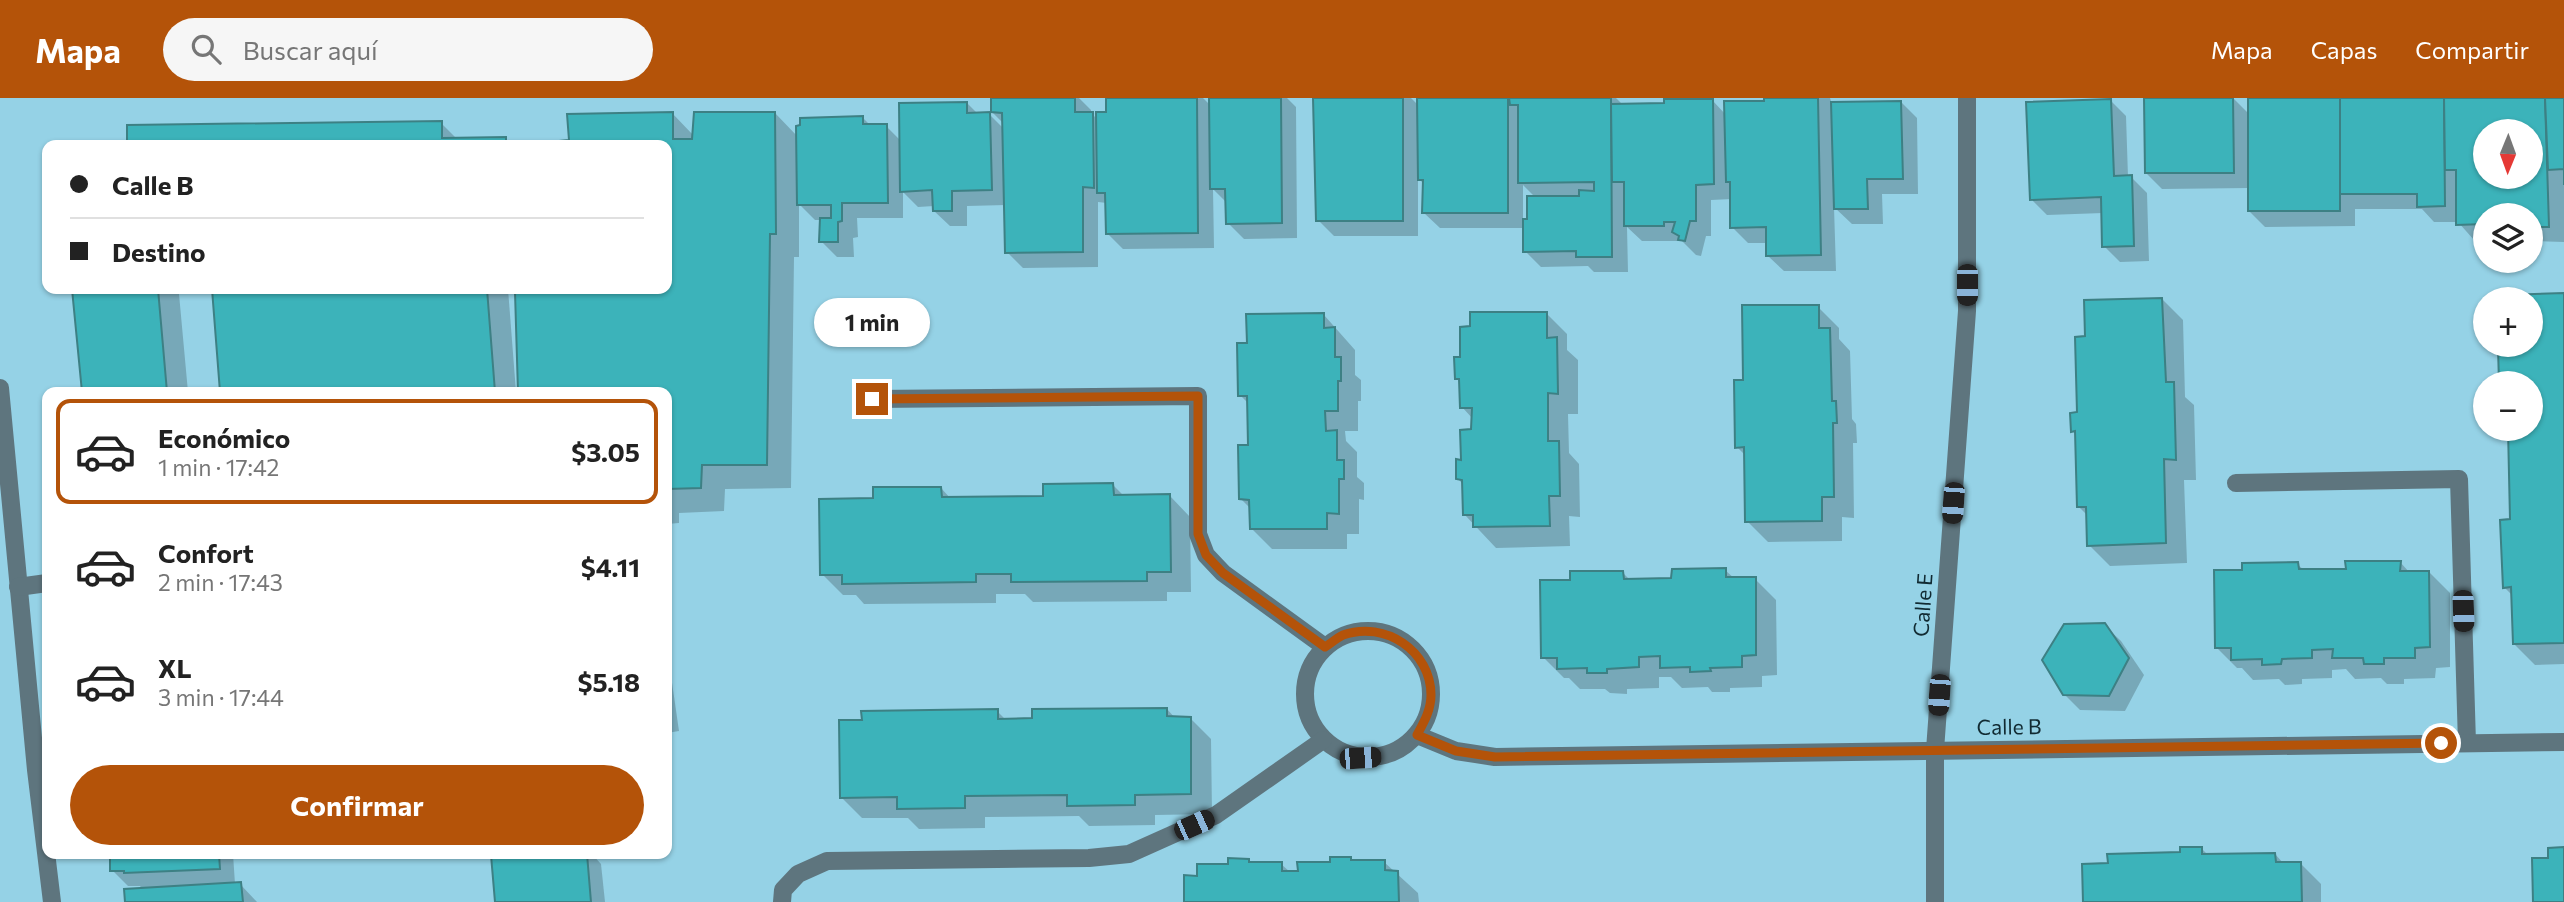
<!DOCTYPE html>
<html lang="es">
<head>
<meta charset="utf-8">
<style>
	:root { --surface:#fff; --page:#f6f6f6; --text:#222; --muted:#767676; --line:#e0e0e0; --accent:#b45309 }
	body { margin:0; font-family:Commissioner,sans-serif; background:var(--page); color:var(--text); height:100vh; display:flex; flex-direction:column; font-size:26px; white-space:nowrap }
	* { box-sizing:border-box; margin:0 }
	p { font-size:23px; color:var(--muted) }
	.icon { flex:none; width:38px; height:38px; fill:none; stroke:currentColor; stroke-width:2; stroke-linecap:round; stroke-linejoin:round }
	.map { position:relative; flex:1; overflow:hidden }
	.sheet { position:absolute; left:42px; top:289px; width:630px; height:472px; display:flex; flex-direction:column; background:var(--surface); border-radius:14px; box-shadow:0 2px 5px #0004 }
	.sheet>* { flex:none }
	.banner { position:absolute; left:42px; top:42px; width:630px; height:154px; border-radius:14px; box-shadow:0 2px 5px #0004; display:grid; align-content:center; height:154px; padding:0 28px; background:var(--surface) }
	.needle { width:46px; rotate:181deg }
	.fabs { position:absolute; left:2473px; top:21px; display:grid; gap:14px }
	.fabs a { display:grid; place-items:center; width:70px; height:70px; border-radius:50%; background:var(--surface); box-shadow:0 2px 5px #0004; font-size:35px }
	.end { position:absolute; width:32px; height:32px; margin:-16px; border:9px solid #b45309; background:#fff; box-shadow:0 0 0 4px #fff }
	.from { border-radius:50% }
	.bubble { position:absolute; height:49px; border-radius:24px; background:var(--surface); box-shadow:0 2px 5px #0004; font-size:23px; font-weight:700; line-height:49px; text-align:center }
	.car { position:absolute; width:21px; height:42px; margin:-21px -10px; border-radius:9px; box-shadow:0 0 5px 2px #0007; background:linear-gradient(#222 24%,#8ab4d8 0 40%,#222 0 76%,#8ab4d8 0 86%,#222 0) }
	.banner b { display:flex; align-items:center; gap:24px; height:66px; font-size:26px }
	.banner b+b { border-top:2px solid var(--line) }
	.banner i { width:18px; height:18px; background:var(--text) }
	ul { padding:12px 0 0; list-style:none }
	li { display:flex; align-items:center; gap:21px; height:105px; margin:0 14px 10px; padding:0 14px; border:4px solid transparent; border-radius:14px }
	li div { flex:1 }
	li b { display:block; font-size:26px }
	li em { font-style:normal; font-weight:700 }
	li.active { border-color:var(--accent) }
	li>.icon { width:63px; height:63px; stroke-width:1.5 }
	.primary-button { display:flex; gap:14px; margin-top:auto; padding:14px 28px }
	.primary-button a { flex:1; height:80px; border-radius:42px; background:var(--accent); color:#fff; font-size:28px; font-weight:700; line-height:80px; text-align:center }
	header { display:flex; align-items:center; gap:42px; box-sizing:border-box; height:98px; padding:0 35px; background:var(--accent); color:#fff }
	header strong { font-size:33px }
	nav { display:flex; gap:38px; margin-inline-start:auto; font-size:24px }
	.search { width:490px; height:63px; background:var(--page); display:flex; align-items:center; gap:18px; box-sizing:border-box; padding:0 24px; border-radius:38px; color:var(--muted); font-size:26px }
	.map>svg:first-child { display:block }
	.shadow { fill:#0003; fill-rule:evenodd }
	.building { fill:#3cb3ba; stroke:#3d8084; stroke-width:2; fill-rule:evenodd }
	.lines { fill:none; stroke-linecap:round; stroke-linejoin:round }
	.minor { stroke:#5e757e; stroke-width:18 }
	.route { stroke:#b45309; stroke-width:9 }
	.labels { text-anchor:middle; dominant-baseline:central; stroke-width:7; stroke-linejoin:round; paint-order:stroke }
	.street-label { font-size:21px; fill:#112a32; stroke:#95d2e6 }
</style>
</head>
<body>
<header>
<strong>Mapa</strong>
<div class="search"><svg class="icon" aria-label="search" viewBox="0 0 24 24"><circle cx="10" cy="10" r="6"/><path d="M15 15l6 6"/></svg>Buscar aquí</div>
<nav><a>Mapa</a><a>Capas</a><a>Compartir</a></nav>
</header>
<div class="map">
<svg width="2564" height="804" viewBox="0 0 2564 804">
	<rect width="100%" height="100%" fill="#95d2e6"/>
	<!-- shadow -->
	<g class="shadow">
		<path d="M1004 0H1079L1091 12V16L1098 21 1108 15 1107 0H1203L1211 8V0H1287L1296 9 1297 140 1244 141 1228 125 1227 105 1213 91 1214 150 1123 151 1108 136 1107 105 1098 104V169L1023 170 1007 154 1006 107 967 108V128H950L934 113V108L918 109 903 94V120H857L858 139 853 140 854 159H837L821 143 822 122H815L799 106V159H794L791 390 725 391 724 413 679 415V425L667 426V294H519L537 191H667V47L552 45 570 44 672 15 694 38 775 15 798 39 863 20 871 28H886L901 43 967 5 978 16H989L1005 32 1004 26 992 14Z"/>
		<path d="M1315 0H1411L1419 8V0H1616L1624 8 1713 3 1726 17 1766 5V0H1830L1832 6 1901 4 1917 20 1918 96H1882L1883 126H1852L1834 109 1836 173H1784L1768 158V145H1748L1732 129V101L1711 102V138H1706L1701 158 1696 157 1679 140V143H1642L1627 129 1628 174H1594L1588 168 1541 169 1525 153V130H1440L1424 115 1425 87 1418 80V138H1334L1318 122ZM1523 87 1536 100 1529 123H1523Z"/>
		<path d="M2146 0H2233L2250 17V0H2564V144L2530 143V117H2485V142H2474L2458 124H2434L2422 111H2355V128L2265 129 2249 113V90L2162 91 2146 75ZM2485 33H2530V79H2485Z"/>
		<path d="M2110 2 2126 18 2128 79H2131L2147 95 2149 163 2120 164 2104 148 2103 115 2047 117 2031 101Z"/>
		<path d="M441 25 458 42 505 41 511 47H66Z"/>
		<path d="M74 191H191L188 196H179L188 294H84Z"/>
		<path d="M214 191H508L516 294H222Z"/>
		<path d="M2564 197V566L2535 567 2514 546 2513 498 2504 489 2512 422 2510 331H2530V285H2501L2500 252H2509V247H2530V201H2507V199Z"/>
		<path d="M2162 201 2183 222 2185 299 2194 307 2196 382H2184L2187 465 2110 468 2089 447 2088 418 2079 409 2077 337 2073 333 2079 316 2087 240Z"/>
		<path d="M1818 209 1839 230V241L1850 253 1852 321 1856 326 1857 345H1853L1854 420 1842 419V443L1768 444 1747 423 1746 358 1737 349 1745 284Z"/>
		<path d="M1546 215 1567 236V252L1578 262V316H1568L1569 355 1579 366 1580 419 1569 418 1570 448 1496 450 1464 416V387L1458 381 1473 333V321L1462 309 1461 284 1457 280 1462 260Z"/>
		<path d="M1324 217 1355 252V277L1361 282V303H1358V333H1345L1346 343 1357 354V379L1364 385V402L1359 401V436H1347V451H1272L1251 430V411L1241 401 1250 349 1249 306 1240 297 1248 247Z"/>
		<path d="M1113 387 1125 399 1170 398 1190 419 1191 494H1167V503L1033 504 1025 496H996V505L864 506 856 497H843L822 476 875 402 941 390 951 401 1045 400Z"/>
		<path d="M2400 464 2410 475 2429 474 2450 495V569L2436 570 2435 580 2404 581V586H2387L2381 580 2355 581 2346 571 2332 572V580L2302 581V586L2285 587 2279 581 2253 582 2242 570H2237L2216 549 2244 474 2297 466 2305 473H2348Z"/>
		<path d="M1725 472 1735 481H1755L1776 502 1777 577 1762 578V589L1730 590V594H1712L1708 589 1682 590 1671 579H1659V590L1627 591V596L1610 595 1605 591H1580L1569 580H1564L1543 559 1571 484 1623 475 1631 483 1673 482Z"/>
		<path d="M2104 527 2121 543 2144 577 2125 613 2080 612 2064 596Z"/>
		<path d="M667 550 679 633 667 635Z"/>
		<path d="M1167 611 1175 620H1190L1211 641 1212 716 1155 717V727L1089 728 1079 718 985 719V730L919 731 908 720H862L841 699 997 613 1006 622Z"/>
		<path d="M2201 750 2209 758 2275 756 2284 766 2300 765 2321 786V804H2085Z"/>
		<path d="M111 756H233L235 786H240L257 804H126L143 792 140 788H128L112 772Z"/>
		<path d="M518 756H592L601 766 605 804H496L493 758Z"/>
		<path d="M1350 761 1353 764H1384L1418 795 1419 804H1186L1199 780 1249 762 1252 766H1281L1290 774 1300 775Z"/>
	</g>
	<!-- building -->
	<g class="building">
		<path d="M991 0H1075V14H1093L1094 90 1083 89V154L1005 155 1002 15 991 14Z"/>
		<path d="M1106 0H1197L1198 135 1106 136 1105 95H1097L1096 14H1106Z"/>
		<path d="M1209 0H1281L1282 125 1226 126 1225 91H1210Z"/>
		<path d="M1313 0H1403V123H1316Z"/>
		<path d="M1417 0H1508V115H1422L1423 82H1418Z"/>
		<path d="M1509 0H1611L1612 159H1576V153L1523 154V121H1527V98H1579V92L1594 93V84L1518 85V7H1510Z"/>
		<path d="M1764 0H1818L1821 157 1766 158V129L1730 130V84H1726L1724 3H1764Z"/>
		<path d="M2144 0H2233L2234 75H2145Z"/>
		<rect x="2248" y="0" width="92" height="113"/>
		<path d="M2340 0H2444L2445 108 2417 109V96H2340Z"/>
		<path d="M2444 0H2545L2549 129H2530V117H2485V126L2456 127V72H2445ZM2485 33H2530V79H2485Z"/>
		<path d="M2545 0H2564V87V71L2548 72Z"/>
		<path d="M1664 1H1713L1714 86 1696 87V123H1690L1685 143 1678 142 1679 138 1672 134 1675 124H1664V128H1624V84H1612L1611 6 1664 5Z"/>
		<path d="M2111 1 2114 78 2132 77 2134 148 2102 149 2101 99 2030 102 2026 4Z"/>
		<path d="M1901 3 1903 81H1867L1868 111H1834L1831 4Z"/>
		<path d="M967 4V15L990 14 992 92 952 93V113H933L932 92 900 94 899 5Z"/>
		<path d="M673 14V41H692L694 14H775L776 136H770L767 367H702L701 390 667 391V294H518L515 194 535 191H667V47H550V44L569 42 567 16Z"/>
		<path d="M863 18V26H887L888 105H842V123L838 124V144H819L820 120H831V107H797L796 28 800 27V20Z"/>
		<path d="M442 23V40L506 39V47H64V44L127 43V27Z"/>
		<path d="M72 191H158L167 294H82Z"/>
		<path d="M212 191H487L495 294H220Z"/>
		<path d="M2564 195V545L2513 546 2511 489 2503 490 2500 422 2510 421 2508 331H2530V285H2499L2498 250H2507V247H2530V201H2505V197Z"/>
		<path d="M2162 200 2166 284H2174L2176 362 2164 361 2166 445 2087 448 2086 409H2077L2075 333 2071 334 2070 315 2077 314 2075 239 2085 238 2084 202Z"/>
		<path d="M1742 207H1819V230H1830L1832 303H1836L1837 325H1833L1834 399H1822V423L1745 424 1744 349 1735 350 1734 282H1743Z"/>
		<path d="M1470 214H1547V240L1557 239 1558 296 1548 295V343H1559L1560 398H1549L1550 428 1473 429V417H1463L1462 382 1456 381V361L1461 362 1460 332 1471 331 1472 310H1460L1459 281H1455L1454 259H1460V229L1470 228Z"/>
		<path d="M1324 215V230L1335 229V259H1341V283H1338V313H1325L1326 333 1337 332V362H1344V381H1339V416L1327 415V431H1250L1249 402 1239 401 1238 347H1248L1247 298H1238L1237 245H1247L1246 216Z"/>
		<path d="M1113 385 1114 397 1170 396 1171 474H1147V483L1011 484V476H976V484L842 486V477H820L819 401 873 400V389H941L942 399 1043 398V386Z"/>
		<path d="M2345 463H2401L2400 473H2429L2430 549 2415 550V560H2384V566H2364L2363 560H2332L2333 551 2312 552V560L2282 561 2281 566 2262 567V561L2231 562V550H2215L2214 472H2242V465L2298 464 2299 471H2346Z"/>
		<path d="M1726 470V479H1756V557L1742 558V569L1710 570 1711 573 1690 574V569L1660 570V558L1639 559V569L1607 571V575H1587V570L1557 571V560H1541L1540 482H1570V473H1623L1624 481 1671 480 1672 471Z"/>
		<path d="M2105 525 2129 560 2109 598 2063 597 2042 562 2064 526Z"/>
		<path d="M1167 610V618L1191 619V696L1135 697V707L1067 708V697L965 698V710L897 711V699L840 700 839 622H862L861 613 998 611V621L1032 620V611Z"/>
		<path d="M2180 749H2202V756L2275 755 2276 764H2301L2302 804H2083L2082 766 2108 765 2107 756 2180 754Z"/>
		<path d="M2564 749V804H2533L2532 760H2548V750Z"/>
		<path d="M110 756H219L220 771 124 775V773H110Z"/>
		<path d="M587 756 591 804H495L491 757Z"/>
		<path d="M1330 759H1351V762H1385V772L1398 773 1399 804H1184V777L1197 778V766H1228V760L1249 761V764H1282V773H1298L1297 764H1330Z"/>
		<path d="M241 784 243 804H125L124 791Z"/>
	</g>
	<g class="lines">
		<!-- minor -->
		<g class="minor">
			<path d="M0 290 36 672 52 804"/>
			<path d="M872 301 1198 298V436L1206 457 1223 475 1325 549"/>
			<path d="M2236 385 2459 381 2467 645"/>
			<path d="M18 489 47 485"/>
			<circle cx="1368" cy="596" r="63"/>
			<path d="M1417 637 1456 653 1495 659 2564 644"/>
			<path d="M782 804 783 792 798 776 827 763 1089 760 1129 756 1216 717 1323 642"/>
			<path d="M1935 804V652L1967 213V0"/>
		</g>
	</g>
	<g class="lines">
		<!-- route -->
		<path class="route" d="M872 301 1198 298V436L1206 457 1223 475 1325 549C1331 545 1337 540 1343 537 1385 522 1431 553 1431 597 1431 612 1424 624 1417 637L1456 653 1495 659 2441 645"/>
	</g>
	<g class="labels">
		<!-- street labels -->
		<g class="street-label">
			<text transform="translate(1922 507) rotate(-86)">Calle E</text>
			<text transform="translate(2009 628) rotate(-1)">Calle B</text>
		</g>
	</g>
</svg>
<div class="fabs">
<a><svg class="needle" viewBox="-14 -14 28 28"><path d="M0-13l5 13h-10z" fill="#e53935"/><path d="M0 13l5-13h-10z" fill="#767676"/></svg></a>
<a><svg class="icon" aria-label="layers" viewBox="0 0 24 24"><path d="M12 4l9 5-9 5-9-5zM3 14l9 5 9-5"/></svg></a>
<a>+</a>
<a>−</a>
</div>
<i class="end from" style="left:2441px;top:645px"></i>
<i class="end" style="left:872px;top:301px"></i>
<div class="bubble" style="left:814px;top:200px;width:116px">1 min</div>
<i class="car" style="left:1967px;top:187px;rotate:180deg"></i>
<i class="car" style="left:1953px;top:405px;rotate:184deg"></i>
<i class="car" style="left:2463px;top:513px;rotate:178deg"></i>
<i class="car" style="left:1939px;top:597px;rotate:184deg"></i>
<i class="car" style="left:1360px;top:660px;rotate:86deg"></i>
<i class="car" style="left:1194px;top:727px;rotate:66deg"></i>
<div class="banner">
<b><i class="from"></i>Calle B</b>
<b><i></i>Destino</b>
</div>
<section class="sheet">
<ul>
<li class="active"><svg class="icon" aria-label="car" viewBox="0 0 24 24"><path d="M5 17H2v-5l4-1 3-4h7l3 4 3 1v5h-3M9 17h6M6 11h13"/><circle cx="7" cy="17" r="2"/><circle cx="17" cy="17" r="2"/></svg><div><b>Económico</b><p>1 min · 17:42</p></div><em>$3.05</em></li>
<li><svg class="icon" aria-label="car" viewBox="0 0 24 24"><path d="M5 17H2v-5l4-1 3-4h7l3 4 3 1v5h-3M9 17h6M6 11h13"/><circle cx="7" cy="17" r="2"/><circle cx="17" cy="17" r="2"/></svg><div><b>Confort</b><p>2 min · 17:43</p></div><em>$4.11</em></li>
<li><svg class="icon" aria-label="car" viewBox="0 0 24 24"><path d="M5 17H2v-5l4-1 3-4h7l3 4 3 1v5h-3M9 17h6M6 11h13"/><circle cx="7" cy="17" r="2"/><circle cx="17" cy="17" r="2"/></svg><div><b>XL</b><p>3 min · 17:44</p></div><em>$5.18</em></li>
</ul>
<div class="primary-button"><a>Confirmar</a></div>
</section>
</div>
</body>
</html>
